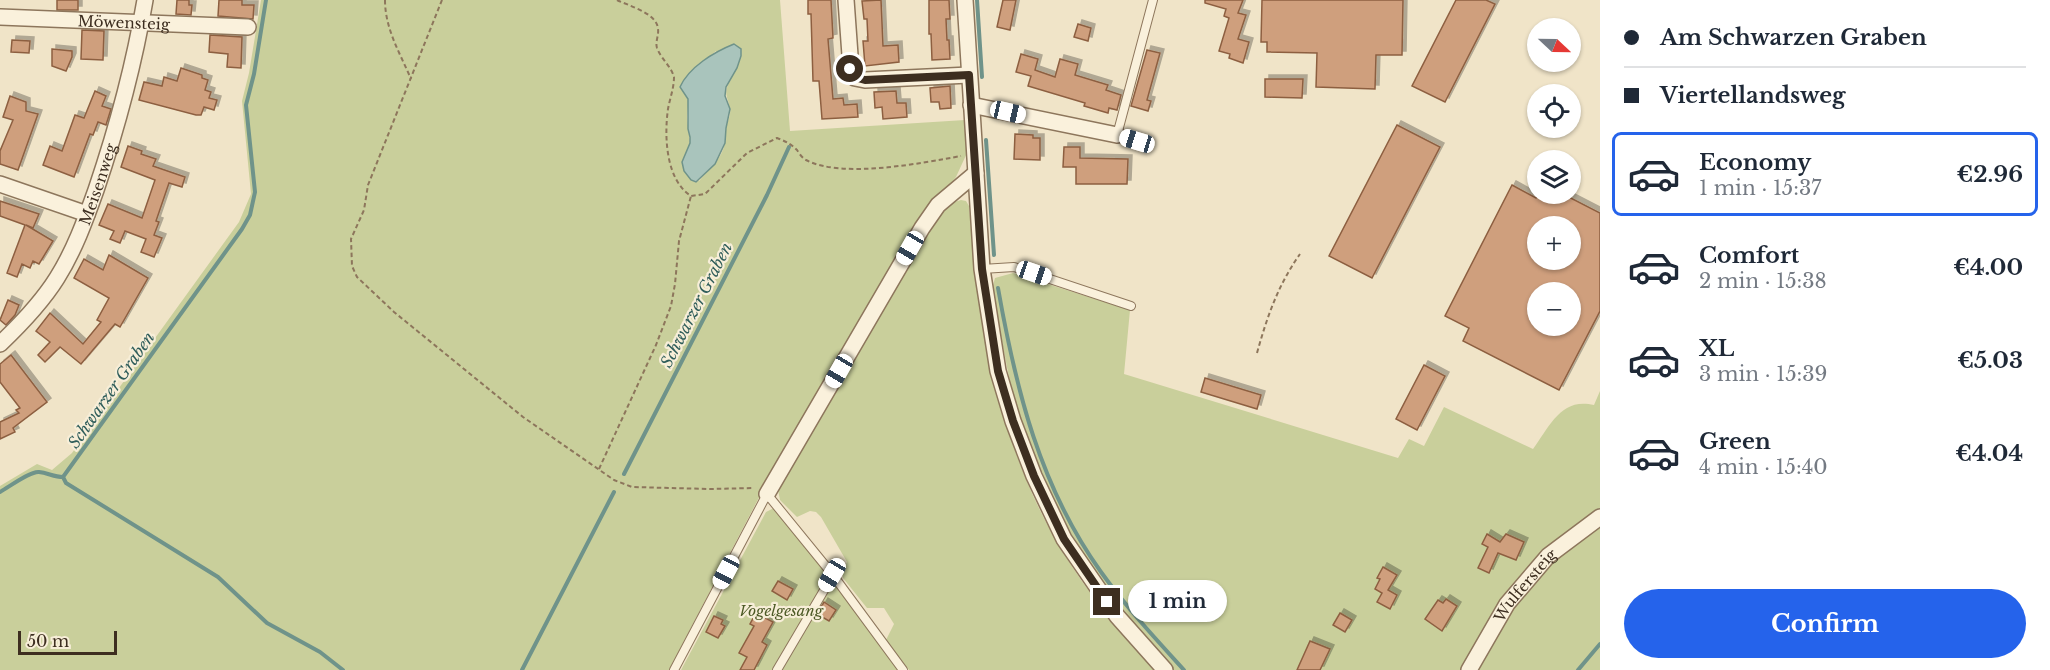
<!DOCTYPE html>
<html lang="en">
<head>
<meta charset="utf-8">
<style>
	:root { --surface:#fff; --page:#f2f2f3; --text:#1f2937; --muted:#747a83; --line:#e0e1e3; --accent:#2563eb }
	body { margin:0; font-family:"Libre Baskerville",serif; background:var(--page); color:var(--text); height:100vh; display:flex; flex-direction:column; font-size:22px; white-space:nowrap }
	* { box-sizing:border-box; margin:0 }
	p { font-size:20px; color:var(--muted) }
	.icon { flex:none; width:33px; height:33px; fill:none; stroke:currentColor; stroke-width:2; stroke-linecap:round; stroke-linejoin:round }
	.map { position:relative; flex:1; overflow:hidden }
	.drawer { display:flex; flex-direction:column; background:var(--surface); width:450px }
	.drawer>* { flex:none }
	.top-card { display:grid; align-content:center; height:132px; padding:0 24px; background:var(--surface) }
	.needle { width:39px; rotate:112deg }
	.controls { position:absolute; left:1527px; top:18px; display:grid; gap:12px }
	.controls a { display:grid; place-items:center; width:54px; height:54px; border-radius:50%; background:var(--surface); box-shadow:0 2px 4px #0004; font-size:30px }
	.scale { position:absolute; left:18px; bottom:15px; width:99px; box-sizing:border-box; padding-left:6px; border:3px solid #3d2e20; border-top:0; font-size:16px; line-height:21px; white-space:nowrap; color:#3d2e20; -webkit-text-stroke:4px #f7eed8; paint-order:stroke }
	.end { position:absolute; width:27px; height:27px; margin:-14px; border:8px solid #3d2e20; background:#fff; box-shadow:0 0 0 3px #fff }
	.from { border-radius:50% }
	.bubble { position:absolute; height:42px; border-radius:21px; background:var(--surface); box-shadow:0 2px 4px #0004; font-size:20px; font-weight:800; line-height:42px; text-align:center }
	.car { position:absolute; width:18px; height:36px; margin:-18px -9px; border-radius:8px; box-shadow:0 0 4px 2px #0007; background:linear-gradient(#fff 24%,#345 0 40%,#fff 0 76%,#345 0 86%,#fff 0) }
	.top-card b { display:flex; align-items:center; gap:21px; height:57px; font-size:22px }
	.top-card b+b { border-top:2px solid var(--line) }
	.top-card i { width:15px; height:15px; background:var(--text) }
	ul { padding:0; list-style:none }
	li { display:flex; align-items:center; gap:18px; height:84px; margin:0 12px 9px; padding:0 12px; border:3px solid transparent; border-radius:9px }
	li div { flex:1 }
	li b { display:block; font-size:22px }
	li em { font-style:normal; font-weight:800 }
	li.on { border-color:var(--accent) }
	li>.icon { width:54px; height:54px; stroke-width:1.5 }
	.primary-button { display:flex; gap:12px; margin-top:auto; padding:12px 24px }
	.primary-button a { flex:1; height:69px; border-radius:36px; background:var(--accent); color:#fff; font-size:24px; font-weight:800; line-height:69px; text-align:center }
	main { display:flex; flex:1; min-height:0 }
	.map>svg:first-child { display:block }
	.green { fill:#c9cf9b; fill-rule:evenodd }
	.water { fill:#a9c4bc; stroke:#6f938a; stroke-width:1.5 }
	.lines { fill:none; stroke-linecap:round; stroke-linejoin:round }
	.stream { stroke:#6f938a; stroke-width:4 }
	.building { fill:#cf9f7d; stroke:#8d5f41; stroke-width:1.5; fill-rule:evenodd; filter:url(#shadow) }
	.service-casing { stroke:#8d765c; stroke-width:10 }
	.minor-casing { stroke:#8d765c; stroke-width:18 }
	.path { stroke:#8d765c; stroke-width:2; stroke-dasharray:4.5 3; stroke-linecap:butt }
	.service { stroke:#faf1dc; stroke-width:8 }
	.minor { stroke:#faf1dc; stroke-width:15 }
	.route { stroke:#3d2e20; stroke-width:8 }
	.labels { text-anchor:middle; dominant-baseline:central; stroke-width:4.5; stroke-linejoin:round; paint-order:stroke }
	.street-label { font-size:15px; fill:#3d2e20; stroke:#f7eed8 }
	.park-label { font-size:15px; font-style:italic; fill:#4d5a26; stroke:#f7eed8 }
	.water-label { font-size:16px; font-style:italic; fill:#2f5d5a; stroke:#f7eed8 }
</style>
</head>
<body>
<main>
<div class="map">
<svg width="1600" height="670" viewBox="0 0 1600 670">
	<defs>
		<filter id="shadow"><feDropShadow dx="4" dy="-4" stdDeviation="0" flood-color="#0004"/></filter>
	</defs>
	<rect width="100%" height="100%" fill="#f0e4c8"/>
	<!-- green -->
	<g class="green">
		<path d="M261 0H780L790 131 965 120 967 153 956 177 948 187 765 486 669 670H0V486L37 464 52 470 72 453 239 222 251 194 242 101 249 73ZM716 51 731 79C722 95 728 95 730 110 731 116 727 122 726 128 725 133 726 138 725 143 722 159 709 169 699 181L682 163 690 143 687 117 691 72Z"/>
		<path d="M961 200 966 201 969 206C980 333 1001 460 1073 568 1097 605 1128 637 1157 670H909L886 640 894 624 884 608H867L843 578 842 572 847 562 821 517 816 512 810 511 797 517 780 500 778 490 934 222 951 203Z"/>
		<path d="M1013 273 1130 310 1124 374 1398 458 1409 439 1424 446 1444 407 1533 449C1550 426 1561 397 1594 405L1600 391V508L1574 526 1545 551 1463 670H1174L1126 617 1069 533 1040 473 1012 393 992 289 995 278Z"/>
		<path d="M774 508 835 582 899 670H681L766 512Z"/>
		<path d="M1600 525V670H1478L1511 609 1551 564Z"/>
	</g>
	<!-- water -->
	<path class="water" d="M734 44 741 49V56L737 68 726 87 725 96 730 109 726 128 725 143 715 164 696 182 691 180 684 171 682 162 690 143V137L688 129V99L680 87C689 67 714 52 734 44Z"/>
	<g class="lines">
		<!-- stream -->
		<g class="stream">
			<path d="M266 0 254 74 246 105 255 192 250 215 242 229 63 477 66 483 218 577 267 623 320 652 343 670"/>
			<path d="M977 0 982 77"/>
			<path d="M986 140 994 255"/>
			<path d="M998 288C1016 390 1040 487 1101 572 1126 607 1155 638 1184 670"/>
			<path d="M624 474 767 195 789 147"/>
			<path d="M0 492C9 487 30 471 39 472 48 473 54 477 63 477"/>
			<path d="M522 670 614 492"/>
			<path d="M1578 670 1600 644"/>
		</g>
	</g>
	<!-- building -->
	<g class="building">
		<rect x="57" y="0" width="21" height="10"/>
		<path d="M177 0H189V5H192L191 15 176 14Z"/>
		<path d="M219 0H242V5H254L253 19 218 16Z"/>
		<path d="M808 0H831L833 38 828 39 833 99 843 98 844 105 857 104 858 117 822 119 819 81H813L811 14H808Z"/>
		<path d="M881 0 883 46 898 45 899 62 865 66 863 41H868L867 19H864L862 1Z"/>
		<path d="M929 0H949L950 19H946L947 40H949L950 59 932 60 931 34H929Z"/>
		<path d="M1003 0H1016L1010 30 997 27Z"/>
		<path d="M1205 0H1243L1238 13 1246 15 1238 39 1249 42 1243 63 1229 58 1230 54 1219 51 1229 18 1224 16 1226 9 1205 3Z"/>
		<path d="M1262 0H1403L1402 55H1376L1375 89 1316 87 1317 53 1267 52V42H1261Z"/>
		<path d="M1456 0H1486L1495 4 1445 102 1412 86Z"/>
		<path d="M1078 24 1091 28 1088 41 1074 37Z"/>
		<path d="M82 30 104 31 103 60 81 59Z"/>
		<path d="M210 35 242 37 241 68 227 67 228 54 209 52Z"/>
		<path d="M12 40 30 41 29 53 11 52Z"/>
		<path d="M52 49 72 51V57L66 71 52 66Z"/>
		<path d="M1147 50 1160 53 1147 100 1151 101 1148 111 1131 106Z"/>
		<path d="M1021 54 1038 59 1035 70 1055 77 1060 59 1078 64 1075 75 1108 85 1106 90 1121 95 1117 110 1109 108 1108 113 1084 106 1085 103 1028 86 1031 76 1016 72Z"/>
		<path d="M181 68 202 75V78L208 80 205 90 211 92 209 98 217 100 214 110 204 107 201 115H196L139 100 144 82 162 86 164 77 177 81Z"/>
		<path d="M1265 79H1303L1302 98 1265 97Z"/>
		<path d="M950 86 951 108 940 109 939 102H931L930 88Z"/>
		<path d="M95 91 106 96 102 106 111 109 106 125 98 122 93 135 90 134 74 177 43 165 50 146 62 151 75 115 84 118Z"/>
		<path d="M896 91 897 103H906L907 117 883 119 882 107 875 108 874 92Z"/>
		<path d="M10 96 26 102V111L38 114 18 170 0 164V151L13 120 3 117Z"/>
		<path d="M1397 125 1440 147 1372 278 1329 256Z"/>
		<path d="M1015 134 1033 135V138H1040V160L1014 159Z"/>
		<path d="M128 146 142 151 141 154 156 159 153 166 185 177 182 187 169 183 156 221 159 222 154 235 162 238 154 257 141 252 146 239 125 231 120 243 110 239 114 231 99 225 108 204 142 218 155 180 121 167Z"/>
		<path d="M1064 147H1080V158L1128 159 1127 184H1076V167H1063Z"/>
		<path d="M1512 185 1536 198 1538 194H1563L1600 213V311L1559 390 1463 341 1469 328 1445 316ZM1538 226H1570V260H1538ZM1538 292H1570V326H1538Z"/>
		<path d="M0 201 39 214 33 228 26 225 53 241 39 264 33 261 30 268 22 264 17 277 7 273 25 225 0 216Z"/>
		<path d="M109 255 148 278 120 327 115 324 81 364 60 347 45 362 38 355 50 342 36 331 50 313 83 344 101 322 97 320 109 298 74 278 84 259 103 270Z"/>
		<path d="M8 300 19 305 15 315 6 325 0 320Z"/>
		<path d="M11 355 47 402 13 428 15 432 0 439V422L19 413 16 410 20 408 0 382V364Z"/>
		<path d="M1424 365 1445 376 1417 430 1396 419Z"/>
		<path d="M1205 378 1261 395 1257 409 1201 392Z"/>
		<path d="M1487 534 1500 542 1506 534 1524 542 1516 560 1498 553 1489 573 1478 568 1488 547 1482 544Z"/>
		<path d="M1383 567 1397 575 1388 590 1397 595 1390 609 1377 602 1382 593 1375 589 1380 579 1377 578Z"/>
		<path d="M778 581 793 589 787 600 772 591Z"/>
		<path d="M1446 599 1457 606 1442 631 1425 619 1438 600 1443 603Z"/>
		<path d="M824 602 836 610 829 621 817 614Z"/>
		<path d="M756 613 773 622 762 642 767 645 754 670H740L747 657 739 653 754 626 750 624Z"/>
		<path d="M1340 613 1352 620 1345 632 1333 625Z"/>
		<path d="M714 616 723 620 721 624 725 626 718 638 706 632Z"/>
		<path d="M1310 641 1330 649 1320 670H1297Z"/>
	</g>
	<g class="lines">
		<defs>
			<g id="service">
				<path d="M1137 141 1117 135 1153 0"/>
				<path d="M982 269 1014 267 1131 306"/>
				<path d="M674 670 767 494 833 575 903 670"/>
				<path d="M777 670 833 575"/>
			</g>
			<g id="minor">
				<path d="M846 0 851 69 855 78 865 80 969 75"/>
				<path d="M965 0 982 269 998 371 1013 421 1034 476 1064 539 1117 616 1165 670"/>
				<path id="s1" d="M0 17 248 27"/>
				<path d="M971 105 1117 135"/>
				<path d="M0 184 87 214"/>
				<path id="s2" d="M0 344C21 324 42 302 57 278 74 251 85 221 96 190 117 128 134 65 145 0"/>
				<path d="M767 494 922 228 938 205 976 173"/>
				<path id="s3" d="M1469 670 1507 604 1548 556 1600 517"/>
			</g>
		</defs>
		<!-- service casing -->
		<use href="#service" class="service-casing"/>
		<!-- minor casing -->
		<use href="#minor" class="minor-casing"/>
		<!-- path -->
		<g class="path">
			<path d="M385 0C385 29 400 53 411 79"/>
			<path d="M442 0 368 185 364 210 351 239 352 266 357 277 394 312 523 417 614 480 632 487 710 489 754 488"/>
			<path d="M617 0C629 6 657 13 658 29 659 35 655 42 657 48 661 59 671 66 674 77 674 88 670 98 668 109 664 137 666 180 691 196L705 194 747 153 777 138C785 141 791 144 797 150 799 153 802 158 806 160 842 179 922 163 961 156"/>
			<path d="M1257 353C1267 317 1278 285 1300 254"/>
			<path d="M599 469 656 345 671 306 675 284 679 241 691 196"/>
		</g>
		<!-- service -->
		<use href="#service" class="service"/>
		<!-- minor -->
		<use href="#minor" class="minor"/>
	</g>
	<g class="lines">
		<!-- route -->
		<path class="route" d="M850 69 854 77 865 80 969 75 982 269 998 371 1013 421 1034 476 1064 539 1107 602"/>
	</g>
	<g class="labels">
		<!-- street labels -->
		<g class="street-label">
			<text stroke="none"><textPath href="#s1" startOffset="124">Möwensteig</textPath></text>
			<text stroke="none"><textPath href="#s2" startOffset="190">Meisenweg</textPath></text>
			<text stroke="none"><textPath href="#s3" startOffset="102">Wulfersteig</textPath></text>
		</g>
		<!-- park labels -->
		<g class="park-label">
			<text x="781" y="610">Vogelgesang</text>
		</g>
		<!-- water labels -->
		<g class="water-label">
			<text transform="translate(696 305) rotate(-63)">Schwarzer Graben</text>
			<text transform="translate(111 390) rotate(-55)">Schwarzer Graben</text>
		</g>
	</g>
</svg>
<div class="controls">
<a><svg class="needle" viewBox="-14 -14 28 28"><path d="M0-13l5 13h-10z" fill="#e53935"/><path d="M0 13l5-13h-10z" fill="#747a83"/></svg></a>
<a><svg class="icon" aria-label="locate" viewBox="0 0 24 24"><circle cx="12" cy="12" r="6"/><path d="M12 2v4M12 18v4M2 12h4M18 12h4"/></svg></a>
<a><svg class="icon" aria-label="layers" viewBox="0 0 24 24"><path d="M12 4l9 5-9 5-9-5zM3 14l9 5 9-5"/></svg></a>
<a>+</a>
<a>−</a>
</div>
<div class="scale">50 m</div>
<i class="end from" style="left:850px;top:69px"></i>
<i class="end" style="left:1107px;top:602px"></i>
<div class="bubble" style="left:1128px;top:580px;width:99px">1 min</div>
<i class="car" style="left:1008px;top:112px;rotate:103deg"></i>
<i class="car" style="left:1137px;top:141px;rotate:287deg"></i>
<i class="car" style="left:910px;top:248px;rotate:210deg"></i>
<i class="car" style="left:1034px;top:273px;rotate:109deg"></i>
<i class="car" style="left:839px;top:371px;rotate:210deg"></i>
<i class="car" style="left:726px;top:572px;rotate:208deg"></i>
<i class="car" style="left:832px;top:575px;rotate:211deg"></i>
</div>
<section class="drawer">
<div class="top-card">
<b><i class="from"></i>Am Schwarzen Graben</b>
<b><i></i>Viertellandsweg</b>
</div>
<ul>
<li class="on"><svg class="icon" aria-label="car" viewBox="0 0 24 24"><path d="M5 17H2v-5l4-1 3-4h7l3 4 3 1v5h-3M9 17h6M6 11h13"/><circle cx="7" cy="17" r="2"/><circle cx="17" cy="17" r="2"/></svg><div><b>Economy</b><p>1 min · 15:37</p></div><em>€2.96</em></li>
<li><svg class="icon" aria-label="car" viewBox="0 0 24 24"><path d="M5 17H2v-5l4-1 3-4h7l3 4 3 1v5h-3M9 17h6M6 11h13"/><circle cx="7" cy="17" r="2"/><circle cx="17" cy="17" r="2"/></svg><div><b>Comfort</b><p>2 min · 15:38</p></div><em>€4.00</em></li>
<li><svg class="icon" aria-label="car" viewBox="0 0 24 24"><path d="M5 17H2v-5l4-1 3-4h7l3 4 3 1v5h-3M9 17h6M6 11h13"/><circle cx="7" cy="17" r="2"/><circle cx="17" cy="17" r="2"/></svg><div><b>XL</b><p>3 min · 15:39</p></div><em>€5.03</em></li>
<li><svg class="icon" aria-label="car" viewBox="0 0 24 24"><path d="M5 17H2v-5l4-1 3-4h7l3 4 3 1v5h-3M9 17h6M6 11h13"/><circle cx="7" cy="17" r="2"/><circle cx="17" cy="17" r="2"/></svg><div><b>Green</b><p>4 min · 15:40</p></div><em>€4.04</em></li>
</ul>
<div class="primary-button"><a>Confirm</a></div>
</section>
</main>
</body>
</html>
